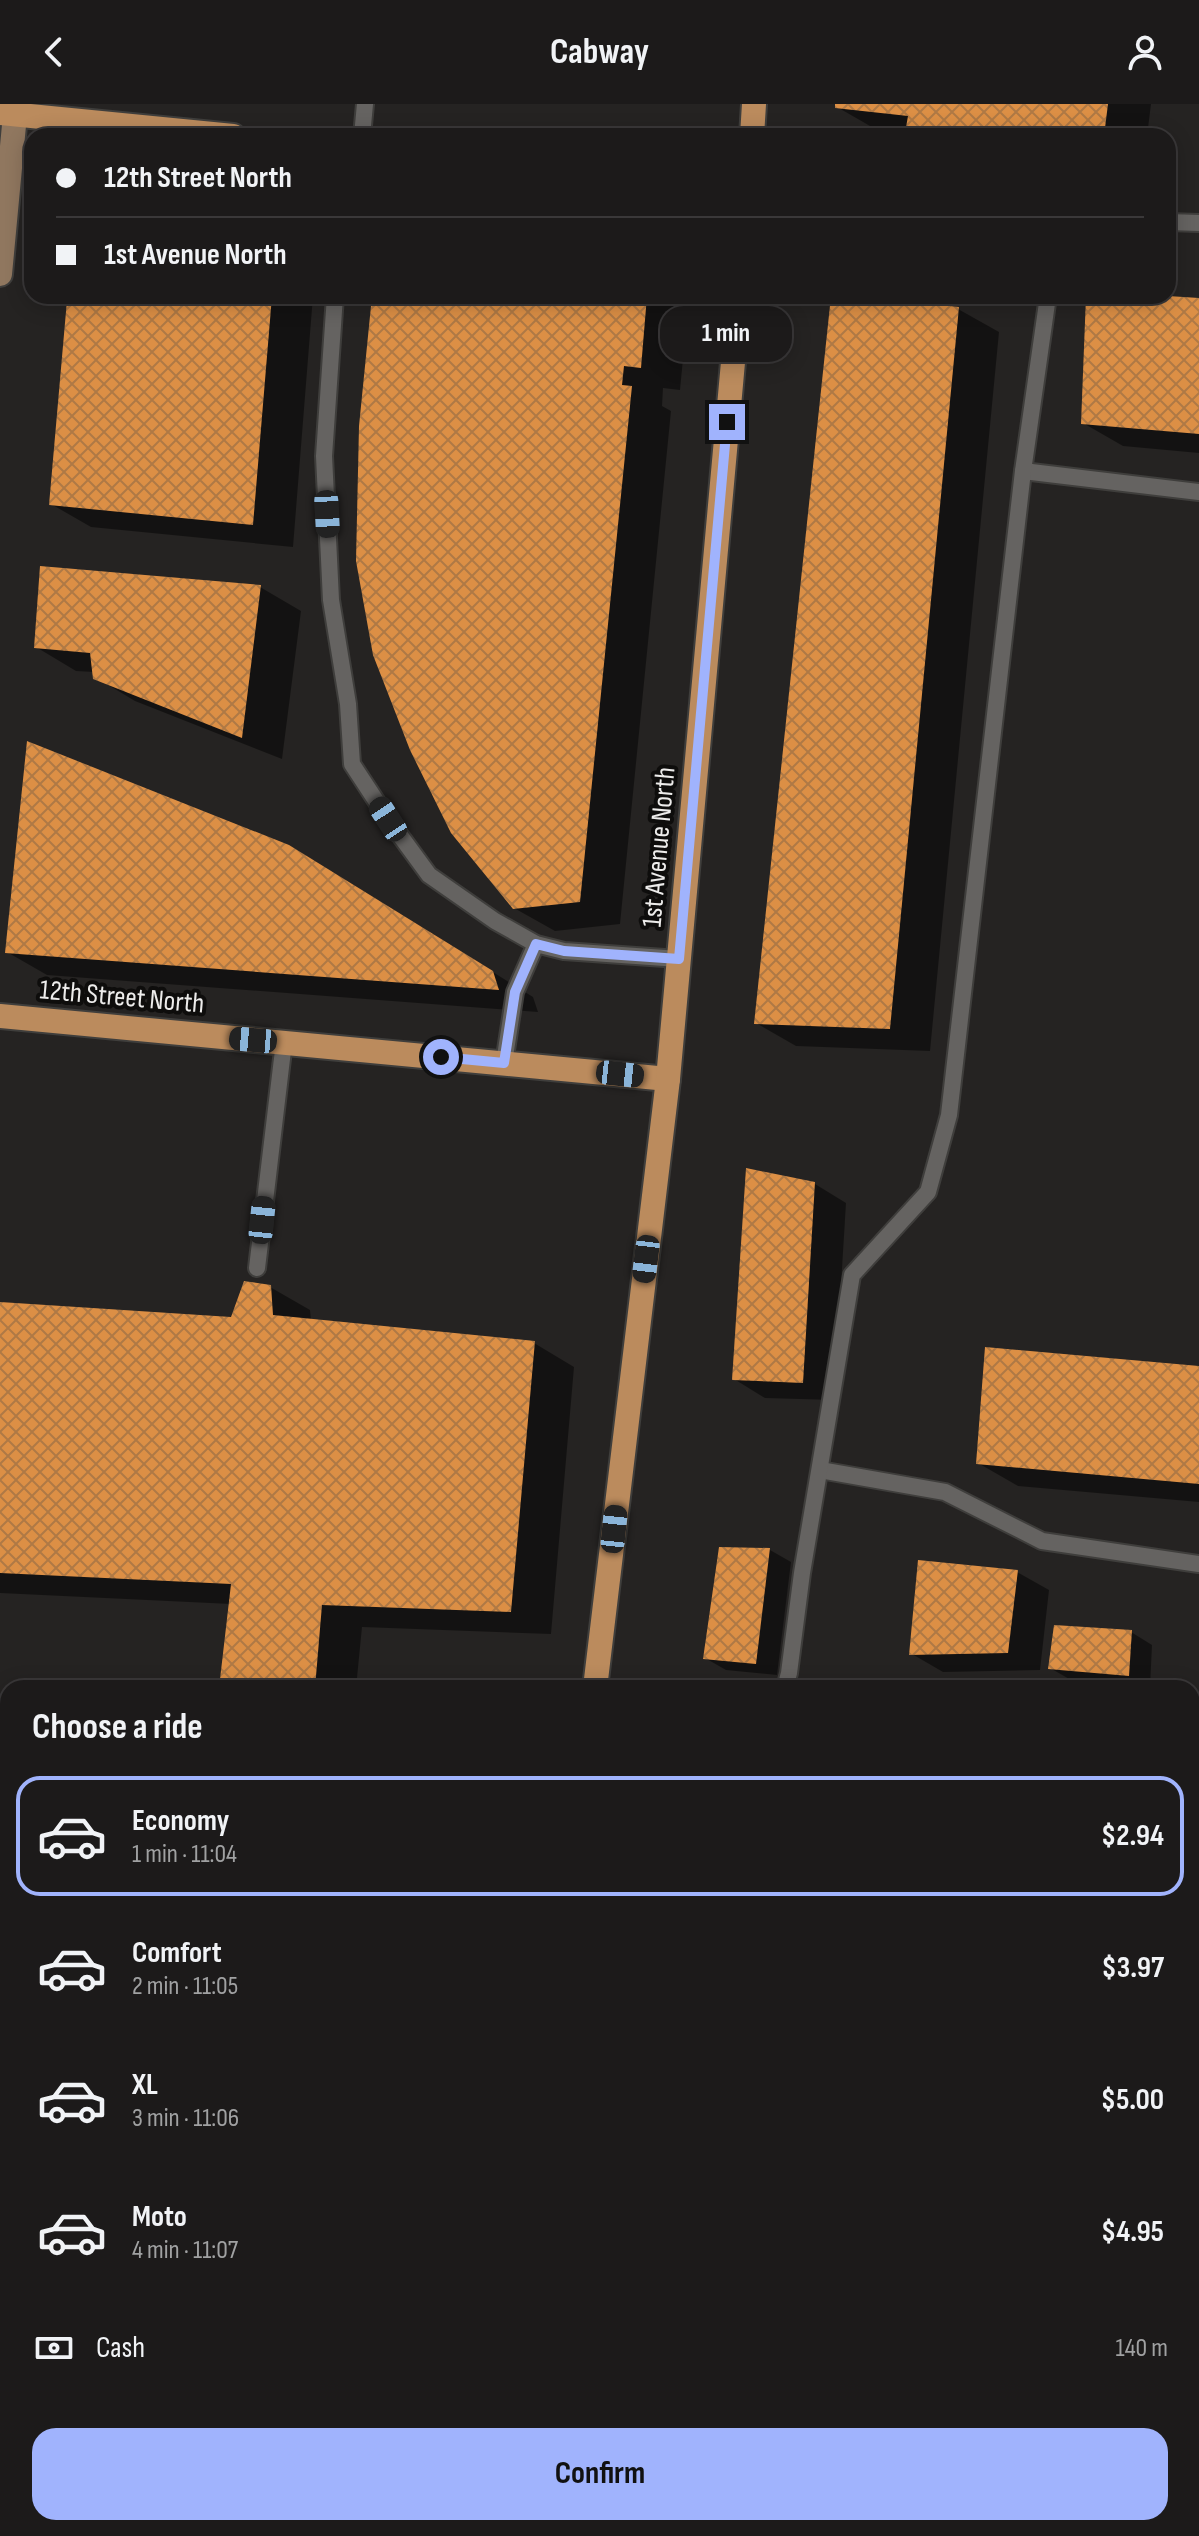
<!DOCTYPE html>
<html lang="en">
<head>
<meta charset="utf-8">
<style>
	:root { --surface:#1c1a1a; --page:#252323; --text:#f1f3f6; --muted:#a0a1a2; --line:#3a3839; --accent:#a0b3fd }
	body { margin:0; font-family:"Sofia Sans Condensed",sans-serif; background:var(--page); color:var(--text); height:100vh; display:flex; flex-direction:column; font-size:30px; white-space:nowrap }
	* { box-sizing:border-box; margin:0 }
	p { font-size:26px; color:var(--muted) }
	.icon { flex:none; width:44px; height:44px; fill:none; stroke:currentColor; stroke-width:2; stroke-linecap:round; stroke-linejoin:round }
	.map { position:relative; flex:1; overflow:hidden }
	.sheet { position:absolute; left:0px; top:1576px; width:1200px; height:856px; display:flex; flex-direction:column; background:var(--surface); border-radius:24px 24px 0 0; box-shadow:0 4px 20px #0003,0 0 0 2px var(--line) }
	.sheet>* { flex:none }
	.guide { position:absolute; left:24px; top:24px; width:1152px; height:176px; border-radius:24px; box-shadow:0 4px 20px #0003,0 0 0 2px var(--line); display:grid; align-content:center; height:176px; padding:0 32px; background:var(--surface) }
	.end { position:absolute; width:36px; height:36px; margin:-18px; border:10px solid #a0b3fd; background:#111; box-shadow:0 0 0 4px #111 }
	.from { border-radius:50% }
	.bubble { position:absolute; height:56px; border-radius:24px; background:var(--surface); box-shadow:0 4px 20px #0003,0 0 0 2px var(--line); font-size:26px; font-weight:700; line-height:56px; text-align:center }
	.car { position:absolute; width:24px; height:48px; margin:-24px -12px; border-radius:10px; box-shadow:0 0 6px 2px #0007; background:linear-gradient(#222 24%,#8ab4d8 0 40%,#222 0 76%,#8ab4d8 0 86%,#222 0) }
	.guide b { display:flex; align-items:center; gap:28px; height:76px; font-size:30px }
	.guide b+b { border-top:2px solid var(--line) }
	.guide i { width:20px; height:20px; background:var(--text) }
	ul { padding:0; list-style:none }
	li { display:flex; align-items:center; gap:24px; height:120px; margin:0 16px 12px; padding:0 16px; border:4px solid transparent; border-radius:24px }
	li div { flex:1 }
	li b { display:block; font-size:30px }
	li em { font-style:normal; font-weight:700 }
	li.selected { border-color:var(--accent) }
	li>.icon { width:72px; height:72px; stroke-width:1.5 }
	h2 { padding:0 32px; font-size:36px; line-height:96px }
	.pay { display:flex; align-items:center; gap:20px; height:88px; padding:0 32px; font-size:30px }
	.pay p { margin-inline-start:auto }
	.action { display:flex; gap:16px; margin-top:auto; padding:16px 32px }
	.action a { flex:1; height:92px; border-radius:24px; background:var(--accent); color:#111; font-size:32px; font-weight:700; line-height:92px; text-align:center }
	header { display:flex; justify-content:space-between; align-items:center; height:104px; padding:0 32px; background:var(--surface); font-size:36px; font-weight:700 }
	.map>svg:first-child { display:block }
	.industrial { fill:url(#industrial-grid) }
	.shadow { fill:#0007 }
	.building { fill:url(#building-cross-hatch) }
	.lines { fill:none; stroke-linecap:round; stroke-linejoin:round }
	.lane-casing { stroke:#3f3e3c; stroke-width:20 }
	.street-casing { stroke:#3f3e3c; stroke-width:28 }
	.secondary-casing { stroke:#3f3e3c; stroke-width:28 }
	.primary-casing { stroke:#3f3e3c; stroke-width:28 }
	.highway-casing { stroke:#3f3e3c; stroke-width:28 }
	.lane { stroke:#656361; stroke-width:16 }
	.street { stroke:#656361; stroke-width:24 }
	.secondary { stroke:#90775f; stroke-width:24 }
	.primary { stroke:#bb8b5d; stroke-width:24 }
	.highway { stroke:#f5a65b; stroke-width:24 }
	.route { stroke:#a0b3fd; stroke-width:10 }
	.labels { text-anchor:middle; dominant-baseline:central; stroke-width:8; stroke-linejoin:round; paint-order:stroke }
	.street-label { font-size:28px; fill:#edeceb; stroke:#0e0d0c }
</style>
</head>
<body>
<header><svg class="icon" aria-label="back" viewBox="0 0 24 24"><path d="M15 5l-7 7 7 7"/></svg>Cabway<svg class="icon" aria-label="person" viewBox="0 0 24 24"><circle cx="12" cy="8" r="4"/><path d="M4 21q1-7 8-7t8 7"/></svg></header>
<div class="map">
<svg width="1199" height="2432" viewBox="0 0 1199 2432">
	<defs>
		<pattern id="industrial-grid" width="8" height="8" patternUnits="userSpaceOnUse" patternTransform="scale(2)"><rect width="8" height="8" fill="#302924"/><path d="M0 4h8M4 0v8" fill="none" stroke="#443e39"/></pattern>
		<pattern id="building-cross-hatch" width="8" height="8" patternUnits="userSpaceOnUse" patternTransform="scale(2)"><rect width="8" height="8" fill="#dc8f45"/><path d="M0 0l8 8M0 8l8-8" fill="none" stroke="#af7945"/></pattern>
	</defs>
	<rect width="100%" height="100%" fill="#252322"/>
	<!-- industrial -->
	<path class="industrial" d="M1199 1680V1813H1192V1683Z"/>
	<!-- shadow -->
	<g class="shadow">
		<path d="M837 0H1151L1147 32H915L877 26 837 3Z"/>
		<path d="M175 192H313L293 443 91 423 51 400 174 200Z"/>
		<path d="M374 192H689L680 286 663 284 662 302 671 307 620 820 555 827 514 804Z"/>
		<path d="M833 192 958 205 999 228 930 947 796 942 756 919Z"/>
		<path d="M1088 192H1147L1199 196V349L1123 342 1083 319Z"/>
		<path d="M260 483 301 507 282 655 135 597 95 573 94 568 76 567 36 543Z"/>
		<path d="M329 766 533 893 538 908 47 871 7 848Z"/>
		<path d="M815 1080 846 1099 834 1296 765 1294 734 1275Z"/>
		<path d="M270 1183 310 1206 311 1216 534 1239 574 1263 551 1530 362 1523 356 1584H221L231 1500 0 1489V1200L232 1215Z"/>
		<path d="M1199 1264V1398L1018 1382 978 1359Z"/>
		<path d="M721 1445 770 1446 791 1458 777 1571 726 1566 705 1554Z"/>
		<path d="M1017 1468 1049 1486 1040 1566 943 1568 912 1550Z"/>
		<path d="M1131 1528 1152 1541 1150 1583 1071 1576 1050 1564Z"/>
		<path d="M0 1650 8 1651V1762L0 1761Z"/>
	</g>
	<!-- building -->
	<g class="building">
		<path d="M835 0H1108L1104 32H943L905 29 908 12 835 4Z"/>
		<path d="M173 192H272L253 421 49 401 67 196 172 198Z"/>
		<path d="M372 192H647L641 264 624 262 622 281 632 282 580 798 513 805 451 729 410 646 373 551 356 457 359 322Z"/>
		<path d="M831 192H854L959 203 890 925 754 920Z"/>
		<path d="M1086 192H1168L1199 194V330L1081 320Z"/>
		<path d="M40 462 261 481 242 634 93 575 90 549 34 544Z"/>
		<path d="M27 637 289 741 493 867 499 886 5 849Z"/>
		<path d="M746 1064 815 1078 803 1279 732 1276Z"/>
		<path d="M244 1177 271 1181 273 1211 535 1237 511 1508 322 1501 315 1584H219L231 1480 0 1469V1198L231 1213Z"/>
		<path d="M985 1243 1199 1262V1380L976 1360Z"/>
		<path d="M719 1443 770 1444 756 1560 703 1555Z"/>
		<path d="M918 1456 1018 1466 1008 1549 909 1551Z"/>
		<path d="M1054 1521 1132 1526 1129 1572 1048 1565Z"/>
		<path d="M0 1648 8 1649V1759H2L4 1748H0Z"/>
	</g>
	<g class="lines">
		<defs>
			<g id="lane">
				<path d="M362 32 365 0"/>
				<path d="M1168 118 1199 119"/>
				<path d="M335 192 324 352 331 496 348 600 352 660 388 715 429 771 495 817 536 840 564 847 679 855"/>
				<path d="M1023 367 1199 388"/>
				<path d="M504 959 515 888 536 840"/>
				<path d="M257 1164 284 938"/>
				<path d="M820 1366 945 1388 1042 1437 1199 1460"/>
				<path d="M785 1584 789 1569 802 1469 852 1171 928 1088 949 1011 1023 367 1048 192"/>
				<path d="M1192 1615 1199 1613"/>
			</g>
			<path id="street" d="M0 1820H8"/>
			<path id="secondary" d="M0 170 16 0"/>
			<g id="primary">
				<path d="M0 9 233 32"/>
				<path d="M752 32 754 0"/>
				<path d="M0 912 668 975"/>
				<path d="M595 1584 668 975 739 192"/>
				<path d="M502 2432 503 2424"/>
			</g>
			<g id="highway">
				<path d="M0 2069 8 2072"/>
				<path d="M0 2223H8"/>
				<path d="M1192 2318H1199"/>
				<path d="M0 2347 8 2348"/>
				<path d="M764 2424 844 2432"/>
				<path d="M143 2432 186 2424"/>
			</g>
		</defs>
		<!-- lane casing -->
		<use href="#lane" class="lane-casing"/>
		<!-- street casing -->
		<use href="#street" class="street-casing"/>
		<!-- secondary casing -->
		<use href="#secondary" class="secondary-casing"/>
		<!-- primary casing -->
		<use href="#primary" class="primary-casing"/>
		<!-- highway casing -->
		<use href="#highway" class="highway-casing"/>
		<!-- lane -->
		<use href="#lane" class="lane"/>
		<!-- street -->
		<use href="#street" class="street"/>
		<!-- secondary -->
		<use href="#secondary" class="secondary"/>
		<!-- primary -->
		<use href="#primary" class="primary"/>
		<!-- highway -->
		<use href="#highway" class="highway"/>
	</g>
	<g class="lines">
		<!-- route -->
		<path class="route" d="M441 953 504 959 515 888 536 840 564 847 679 855 727 318"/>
	</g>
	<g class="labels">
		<!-- street labels -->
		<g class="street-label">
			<text transform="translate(659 743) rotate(-85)">1st Avenue North</text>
			<text transform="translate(122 893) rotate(5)">12th Street North</text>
		</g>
	</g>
</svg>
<i class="end from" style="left:441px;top:953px"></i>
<i class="end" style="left:727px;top:318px"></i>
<div class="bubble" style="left:660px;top:202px;width:132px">1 min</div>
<i class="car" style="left:327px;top:410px;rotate:177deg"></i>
<i class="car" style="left:388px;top:715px;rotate:327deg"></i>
<i class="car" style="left:253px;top:936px;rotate:275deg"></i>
<i class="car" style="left:620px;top:970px;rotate:96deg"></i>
<i class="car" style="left:262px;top:1116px;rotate:6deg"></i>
<i class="car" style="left:646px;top:1155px;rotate:187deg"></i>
<i class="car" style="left:614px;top:1425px;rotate:6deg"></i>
<div class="guide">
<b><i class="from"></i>12th Street North</b>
<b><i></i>1st Avenue North</b>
</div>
<section class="sheet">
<h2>Choose a ride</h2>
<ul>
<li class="selected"><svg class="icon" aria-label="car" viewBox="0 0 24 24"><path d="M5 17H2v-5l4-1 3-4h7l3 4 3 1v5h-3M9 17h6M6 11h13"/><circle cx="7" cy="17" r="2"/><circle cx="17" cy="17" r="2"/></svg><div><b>Economy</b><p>1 min · 11:04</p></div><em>$2.94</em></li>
<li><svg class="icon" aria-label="car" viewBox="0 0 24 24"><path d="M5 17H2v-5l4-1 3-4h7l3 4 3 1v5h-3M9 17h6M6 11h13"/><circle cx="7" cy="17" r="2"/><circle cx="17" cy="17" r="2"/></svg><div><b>Comfort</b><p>2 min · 11:05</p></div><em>$3.97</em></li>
<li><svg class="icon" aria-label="car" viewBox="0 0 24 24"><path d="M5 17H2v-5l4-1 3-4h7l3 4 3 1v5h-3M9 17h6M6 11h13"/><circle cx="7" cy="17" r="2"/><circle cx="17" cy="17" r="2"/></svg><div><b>XL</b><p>3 min · 11:06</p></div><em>$5.00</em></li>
<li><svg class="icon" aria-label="car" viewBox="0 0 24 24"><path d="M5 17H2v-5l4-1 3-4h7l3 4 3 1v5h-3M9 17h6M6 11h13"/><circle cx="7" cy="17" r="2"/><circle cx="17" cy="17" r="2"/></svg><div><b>Moto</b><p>4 min · 11:07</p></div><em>$4.95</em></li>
</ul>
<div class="pay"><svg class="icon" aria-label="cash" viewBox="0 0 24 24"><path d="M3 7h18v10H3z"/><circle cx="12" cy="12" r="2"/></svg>Cash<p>140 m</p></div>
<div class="action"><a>Confirm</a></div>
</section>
</div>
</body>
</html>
